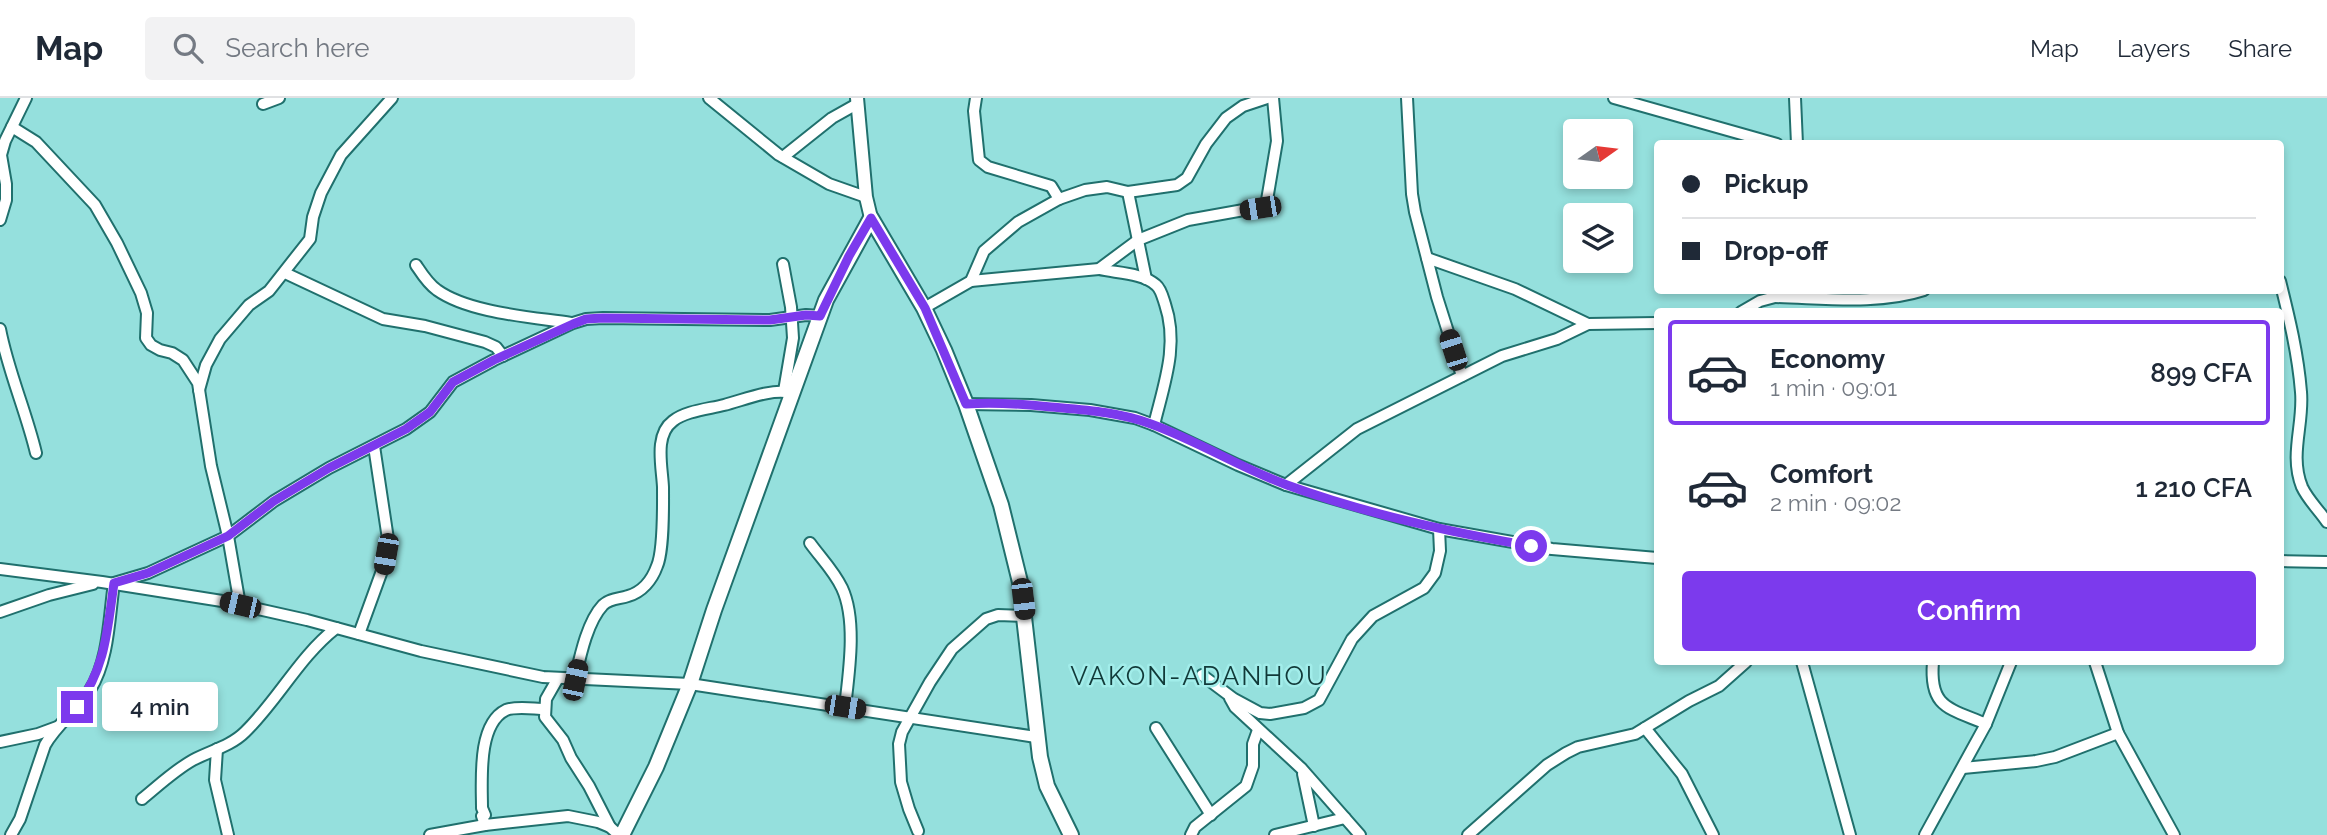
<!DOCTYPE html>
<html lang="en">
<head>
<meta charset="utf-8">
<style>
	:root { --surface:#fff; --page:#f2f2f3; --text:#1f2937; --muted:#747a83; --line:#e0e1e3; --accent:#7c3aed }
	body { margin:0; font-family:Raleway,sans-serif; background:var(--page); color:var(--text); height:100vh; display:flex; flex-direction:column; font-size:26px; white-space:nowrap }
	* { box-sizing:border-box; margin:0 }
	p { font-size:23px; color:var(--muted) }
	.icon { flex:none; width:38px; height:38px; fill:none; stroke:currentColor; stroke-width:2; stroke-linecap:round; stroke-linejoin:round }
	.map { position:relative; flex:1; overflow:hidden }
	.drawer { position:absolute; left:1654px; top:210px; width:630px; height:357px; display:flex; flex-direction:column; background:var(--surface); border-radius:7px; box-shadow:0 4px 10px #0003 }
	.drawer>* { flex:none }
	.top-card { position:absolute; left:1654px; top:42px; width:630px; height:154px; border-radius:7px; box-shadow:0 4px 10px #0003; display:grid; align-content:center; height:154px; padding:0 28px; background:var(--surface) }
	.needle { width:46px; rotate:76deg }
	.controls { position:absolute; left:1563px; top:21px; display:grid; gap:14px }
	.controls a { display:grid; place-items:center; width:70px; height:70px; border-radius:7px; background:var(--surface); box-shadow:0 4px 10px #0003; font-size:35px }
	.end { position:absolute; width:32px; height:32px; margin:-16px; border:9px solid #7c3aed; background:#fff; box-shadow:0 0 0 4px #fff }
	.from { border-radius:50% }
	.bubble { position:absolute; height:49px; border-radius:7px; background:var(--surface); box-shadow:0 4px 10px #0003; font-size:23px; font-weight:600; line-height:49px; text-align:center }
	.car { position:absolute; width:21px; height:42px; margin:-21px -10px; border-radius:9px; box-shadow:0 0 5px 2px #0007; background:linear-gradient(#222 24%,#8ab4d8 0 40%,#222 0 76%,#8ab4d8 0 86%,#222 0) }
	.top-card b { display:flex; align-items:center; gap:24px; height:66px; font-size:26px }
	.top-card b+b { border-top:2px solid var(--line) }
	.top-card i { width:18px; height:18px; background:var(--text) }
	ul { padding:12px 0 0; list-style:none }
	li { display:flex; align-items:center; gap:21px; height:105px; margin:0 14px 10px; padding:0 14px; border:4px solid transparent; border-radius:7px }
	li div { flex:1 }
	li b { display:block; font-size:26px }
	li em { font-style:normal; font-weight:600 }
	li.selected { border-color:var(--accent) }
	li>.icon { width:63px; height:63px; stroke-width:1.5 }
	.primary-button { display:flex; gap:14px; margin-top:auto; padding:14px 28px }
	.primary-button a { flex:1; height:80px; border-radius:7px; background:var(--accent); color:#fff; font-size:28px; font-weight:600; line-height:80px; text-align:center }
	header { display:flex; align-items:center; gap:42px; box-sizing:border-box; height:98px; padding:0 35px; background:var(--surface); border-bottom:2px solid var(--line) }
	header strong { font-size:33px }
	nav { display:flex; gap:38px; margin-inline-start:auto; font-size:24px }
	.search { width:490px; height:63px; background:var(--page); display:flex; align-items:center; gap:18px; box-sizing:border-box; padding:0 24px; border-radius:7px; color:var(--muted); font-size:26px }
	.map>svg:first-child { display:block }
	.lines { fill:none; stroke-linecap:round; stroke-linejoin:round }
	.minor-casing { stroke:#20706d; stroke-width:14 }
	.tertiary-casing { stroke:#20706d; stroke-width:16 }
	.secondary-casing { stroke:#20706d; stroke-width:18 }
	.minor { stroke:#fff; stroke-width:10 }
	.tertiary { stroke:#fff; stroke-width:12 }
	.secondary { stroke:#fff; stroke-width:14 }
	.route { stroke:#7c3aed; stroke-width:9 }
	.labels { text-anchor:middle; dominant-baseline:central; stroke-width:5; stroke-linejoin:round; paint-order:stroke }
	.quarter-label { font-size:26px; letter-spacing:2px; fill:#113938; stroke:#a2edea }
</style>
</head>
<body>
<header>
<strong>Map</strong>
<div class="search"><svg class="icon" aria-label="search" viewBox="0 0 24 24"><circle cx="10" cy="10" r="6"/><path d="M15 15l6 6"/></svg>Search here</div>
<nav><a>Map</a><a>Layers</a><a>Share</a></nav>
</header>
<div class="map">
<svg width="2327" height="737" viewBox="0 0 2327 737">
	<rect width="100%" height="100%" fill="#95e0dd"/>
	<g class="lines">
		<defs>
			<g id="minor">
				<path d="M709 0 779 57 829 86 866 99"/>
				<path d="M976 0 974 13 979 62 988 69 1051 88 1059 101"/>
				<path d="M1407 0 1412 96 1415 114 1437 199 1462 278"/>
				<path d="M1614 0 1777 46"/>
				<path d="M1795 0 1797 46"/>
				<path d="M263 6 279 0"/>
				<path d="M12 29 36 44 95 107 117 145 141 195 147 215 146 240 151 247 160 252 172 255 183 262 198 285 211 368 228 438 240 507"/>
				<path d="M783 59 832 20 857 6"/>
				<path d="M1128 94 1146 181"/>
				<path d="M0 122 6 102V86L1 57 5 43 26 0"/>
				<path d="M1427 160 1515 191 1588 226"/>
				<path d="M783 166 791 209 793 240 784 293"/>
				<path d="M416 167C422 176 428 186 437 192 469 215 532 219 571 225"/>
				<path d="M1099 171C1116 175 1143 175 1156 187 1161 191 1163 200 1165 206 1179 247 1164 286 1154 327"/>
				<path d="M285 175 383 221 425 228 485 244 496 249 503 258"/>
				<path d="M971 183 1099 171 1138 142 1188 122 1266 108 1277 43 1273 0"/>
				<path d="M2280 183C2289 219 2298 256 2301 294 2304 326 2289 357 2302 389 2308 402 2319 412 2327 424"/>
				<path d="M1773 192 1775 199C1824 200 1878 207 1924 192"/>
				<path d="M924 210 971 183 984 153 1018 124 1059 101 1085 92 1107 89 1128 94 1177 87 1187 80 1206 46 1226 20 1243 8 1267 0"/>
				<path d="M1741 214 1760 203 1775 199"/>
				<path d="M0 231C8 273 26 313 36 355"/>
				<path d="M199 292 206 267 220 241 249 207 269 193 310 141 313 119 321 95 341 57 392 0"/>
				<path d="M966 306 1031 307 1090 312 1135 320 1154 327 1238 367 1286 387 1439 431 1552 451 1657 460"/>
				<path d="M1286 387 1357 331 1502 258 1557 241 1588 226 1657 225"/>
				<path d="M810 445C820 459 834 473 842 490 857 522 849 574 845 609"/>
				<path d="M2280 463 2327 464"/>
				<path d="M0 471 102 484 222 503 307 522 421 553 543 579 690 586 1036 639"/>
				<path d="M0 514 49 497 93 486"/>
				<path d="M359 536 383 470 388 441 374 348"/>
				<path d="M1802 564 1850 737"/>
				<path d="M1933 564C1929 610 1949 610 1986 626"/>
				<path d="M2095 564 2118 635 2174 737"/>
				<path d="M1202 577 1234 601 1260 615 1270 616 1304 610 1319 602 1352 541 1373 518 1424 490 1435 475 1440 453 1439 431"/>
				<path d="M558 580 546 601 545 619 563 642 571 660 589 688 610 729"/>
				<path d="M575 581C580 559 587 524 603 507 610 500 620 501 628 498 642 494 652 482 657 468 664 452 663 407 663 389 662 368 654 337 673 323 685 313 708 311 724 307 744 302 771 290 791 295"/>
				<path d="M1230 600 1235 609 1302 671 1360 737"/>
				<path d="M1156 630 1211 717"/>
				<path d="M1645 630 1682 676 1713 737"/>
				<path d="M0 644 38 636 57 629"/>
				<path d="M217 651 215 682 228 737"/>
				<path d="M1963 670 2036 663 2055 659 2118 635"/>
				<path d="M1303 676 1314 728"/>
				<path d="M142 701C158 688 175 672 193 662 210 653 231 648 245 634 278 602 299 559 336 530"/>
				<path d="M485 727 482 718 485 717 482 710C482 683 477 626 506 612 516 608 534 611 545 611"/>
				<path d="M918 733 909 711 901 684 899 646 902 634 930 584 952 551 986 521 998 517 1025 518"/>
				<path d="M11 737 20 721 45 647C57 626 77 612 90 592 109 562 109 519 114 485L148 475 228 438 274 403 329 370 406 331 430 314 453 284 494 262 573 225 586 221 603 220 770 222 806 217 820 218"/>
				<path d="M430 737 485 727 568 718 598 724 610 729 619 737"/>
				<path d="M1191 737 1195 729 1246 688 1253 668V646L1258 632"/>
				<path d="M1275 737 1345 720"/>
				<path d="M1468 737 1547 667 1566 655 1578 649 1635 636 1689 603 1719 588 1746 564"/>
				<path d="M1925 737 1986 626 2011 564"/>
			</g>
			<path id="tertiary" d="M857 0 866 99 871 120"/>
			<path id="secondary" d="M622 737 656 669 690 586 714 512 826 202 871 120 924 210 944 252 966 306 1001 407 1020 484 1040 659 1047 688 1071 737"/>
		</defs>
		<!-- minor casing -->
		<use href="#minor" class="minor-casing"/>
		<!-- tertiary casing -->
		<use href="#tertiary" class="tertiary-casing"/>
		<!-- secondary casing -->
		<use href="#secondary" class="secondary-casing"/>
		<!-- minor -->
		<use href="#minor" class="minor"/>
		<!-- tertiary -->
		<use href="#tertiary" class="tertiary"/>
		<!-- secondary -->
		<use href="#secondary" class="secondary"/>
	</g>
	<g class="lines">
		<!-- route -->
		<path class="route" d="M77 609C106 568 107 534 114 485L148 475 228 438 274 403 329 370 406 331 430 314 453 284 494 262 573 226 586 221 603 220 770 222 806 217 820 218 849 158 871 120 925 210 966 306C995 304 1023 306 1051 309 1085 312 1119 314 1151 326 1198 343 1241 370 1287 387 1366 416 1448 434 1531 448"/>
	</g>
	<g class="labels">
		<!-- quarter labels -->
		<g class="quarter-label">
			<text x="1199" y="578">VAKON-ADANHOU</text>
		</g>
	</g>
</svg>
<div class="controls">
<a><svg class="needle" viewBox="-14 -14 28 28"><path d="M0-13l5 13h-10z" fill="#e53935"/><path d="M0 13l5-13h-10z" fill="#747a83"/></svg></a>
<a><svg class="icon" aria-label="layers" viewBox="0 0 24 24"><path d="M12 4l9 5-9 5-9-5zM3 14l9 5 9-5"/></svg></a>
</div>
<i class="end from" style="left:1531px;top:448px"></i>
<i class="end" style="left:77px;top:609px"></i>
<div class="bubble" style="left:102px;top:584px;width:116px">4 min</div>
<i class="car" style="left:1260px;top:110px;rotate:261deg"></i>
<i class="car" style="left:1453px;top:252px;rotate:342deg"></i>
<i class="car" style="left:386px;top:456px;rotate:190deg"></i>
<i class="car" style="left:1023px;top:501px;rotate:173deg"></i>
<i class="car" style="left:240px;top:507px;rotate:283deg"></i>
<i class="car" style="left:575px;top:582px;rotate:12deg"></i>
<i class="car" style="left:845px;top:609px;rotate:99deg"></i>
<div class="top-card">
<b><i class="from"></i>Pickup</b>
<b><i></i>Drop-off</b>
</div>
<section class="drawer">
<ul>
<li class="selected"><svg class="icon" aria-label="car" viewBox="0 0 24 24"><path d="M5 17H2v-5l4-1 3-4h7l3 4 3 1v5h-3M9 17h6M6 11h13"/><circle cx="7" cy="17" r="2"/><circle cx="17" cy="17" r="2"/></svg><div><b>Economy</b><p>1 min · 09:01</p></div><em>899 CFA</em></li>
<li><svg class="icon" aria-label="car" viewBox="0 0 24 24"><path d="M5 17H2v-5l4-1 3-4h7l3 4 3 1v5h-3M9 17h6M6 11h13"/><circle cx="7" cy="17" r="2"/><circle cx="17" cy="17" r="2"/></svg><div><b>Comfort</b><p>2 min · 09:02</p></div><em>1 210 CFA</em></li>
</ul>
<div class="primary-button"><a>Confirm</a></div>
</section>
</div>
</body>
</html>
